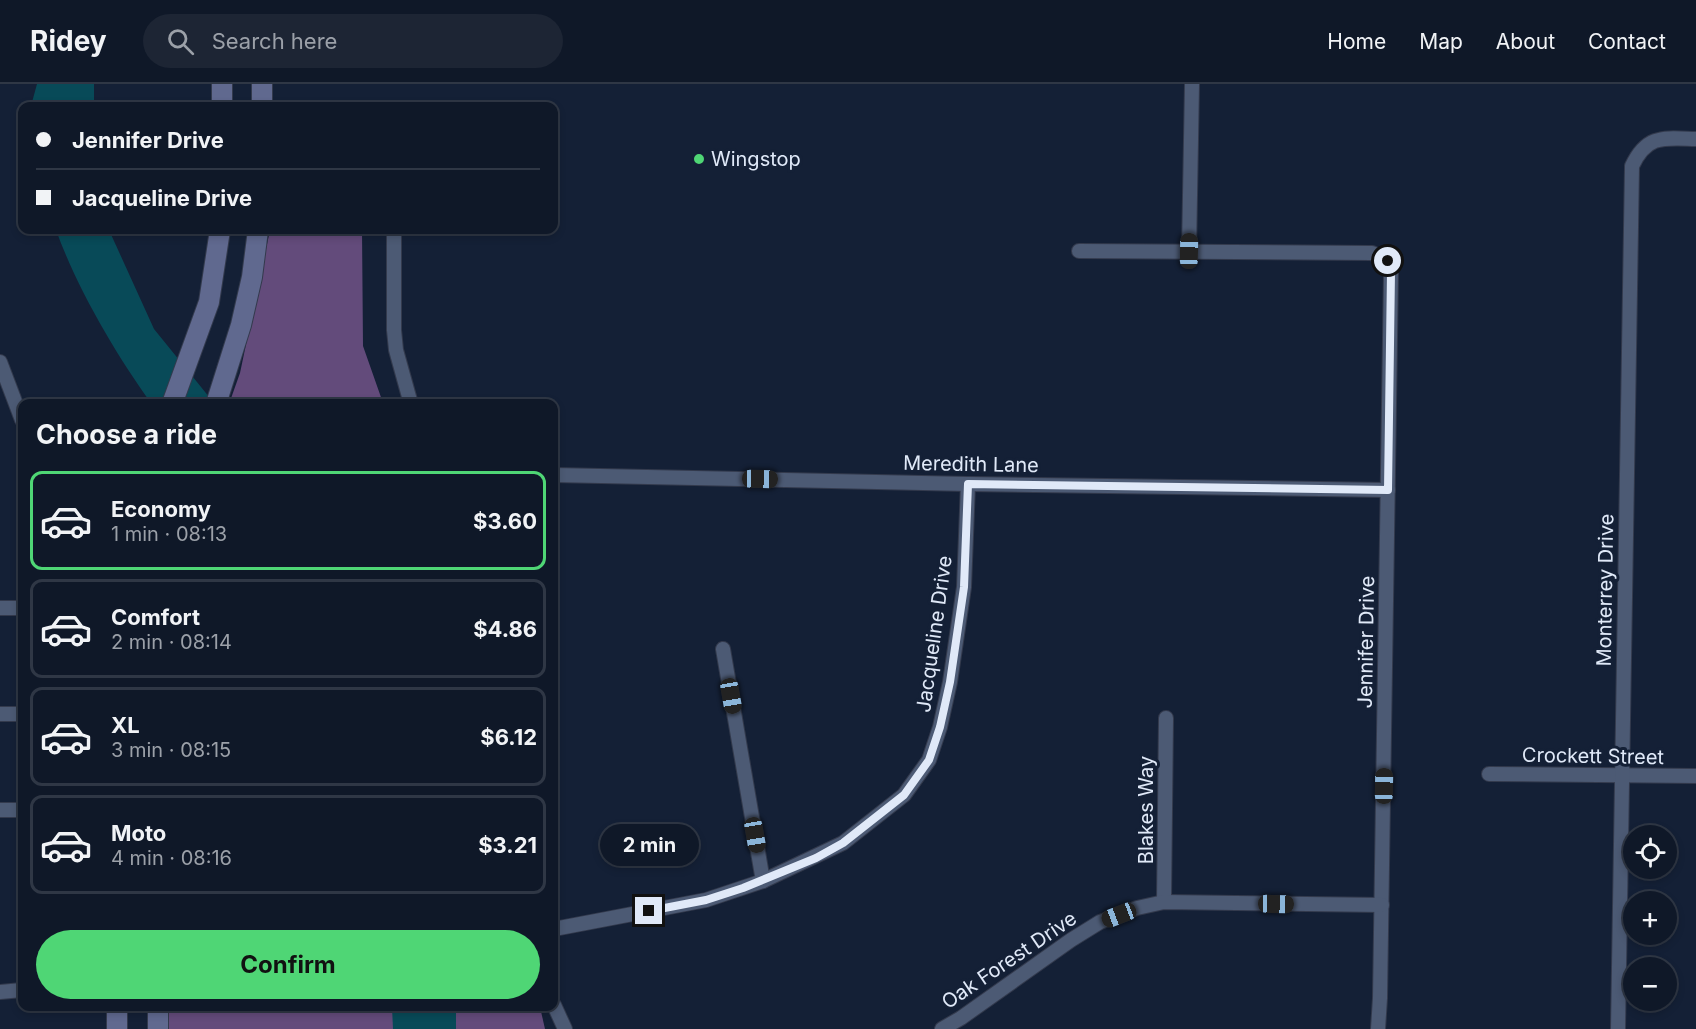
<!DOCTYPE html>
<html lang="en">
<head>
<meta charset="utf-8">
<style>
	:root { --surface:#0f1828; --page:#1d2534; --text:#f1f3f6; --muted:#9ba0a8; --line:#2f3745; --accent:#4fd675 }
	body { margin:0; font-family:Inter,sans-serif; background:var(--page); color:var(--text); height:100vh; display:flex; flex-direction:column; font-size:22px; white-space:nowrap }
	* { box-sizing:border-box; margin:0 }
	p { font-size:20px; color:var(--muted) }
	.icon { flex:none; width:33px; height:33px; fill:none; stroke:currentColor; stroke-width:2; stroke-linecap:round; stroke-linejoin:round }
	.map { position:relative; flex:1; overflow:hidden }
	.details { position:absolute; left:18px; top:315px; width:540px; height:612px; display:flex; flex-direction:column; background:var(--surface); border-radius:12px; box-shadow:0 3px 9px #0003,0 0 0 2px var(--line) }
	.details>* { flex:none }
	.banner { position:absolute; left:18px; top:18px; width:540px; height:132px; border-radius:12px; box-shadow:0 3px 9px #0003,0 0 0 2px var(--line); display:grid; align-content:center; height:132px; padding:0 18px; background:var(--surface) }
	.tools { position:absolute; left:1623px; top:741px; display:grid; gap:12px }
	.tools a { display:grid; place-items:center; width:54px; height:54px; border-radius:50%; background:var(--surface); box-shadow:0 3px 9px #0003,0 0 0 2px var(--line); font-size:30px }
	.end { position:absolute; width:27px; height:27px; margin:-14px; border:8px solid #e0e9f8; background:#111; box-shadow:0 0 0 3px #111 }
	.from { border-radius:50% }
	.bubble { position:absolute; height:42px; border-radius:21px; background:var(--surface); box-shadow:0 3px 9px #0003,0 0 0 2px var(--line); font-size:20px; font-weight:700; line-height:42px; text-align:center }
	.car { position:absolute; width:18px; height:36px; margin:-18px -9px; border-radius:8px; box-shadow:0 0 4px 2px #0007; background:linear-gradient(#222 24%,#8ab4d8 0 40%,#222 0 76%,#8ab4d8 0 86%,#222 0) }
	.banner b { display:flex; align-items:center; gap:21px; height:57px; font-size:22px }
	.banner b+b { border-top:2px solid var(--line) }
	.banner i { width:15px; height:15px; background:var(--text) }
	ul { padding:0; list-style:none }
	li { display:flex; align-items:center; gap:18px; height:99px; margin:0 12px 9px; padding:0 6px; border:3px solid var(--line); border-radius:12px }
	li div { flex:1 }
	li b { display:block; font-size:22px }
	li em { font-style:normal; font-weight:700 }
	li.current { border-color:var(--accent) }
	li>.icon { width:54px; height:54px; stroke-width:1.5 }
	h2 { padding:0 18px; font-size:27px; line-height:72px }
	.primary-button { display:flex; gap:12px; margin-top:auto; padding:12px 18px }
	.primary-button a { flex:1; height:69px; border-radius:36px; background:var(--accent); color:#111; font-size:24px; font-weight:700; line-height:69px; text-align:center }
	header { display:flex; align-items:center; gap:36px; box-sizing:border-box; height:84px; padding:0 30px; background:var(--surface); border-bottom:2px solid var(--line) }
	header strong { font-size:28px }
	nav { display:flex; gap:33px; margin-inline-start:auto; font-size:21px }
	.search { width:420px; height:54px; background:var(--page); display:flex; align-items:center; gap:15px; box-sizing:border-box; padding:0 21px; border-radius:33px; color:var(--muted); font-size:22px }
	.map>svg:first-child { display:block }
	.forest { fill:#634b7b }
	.water { fill:#084a58 }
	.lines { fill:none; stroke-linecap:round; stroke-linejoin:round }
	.minor-casing { stroke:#333a4d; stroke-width:16 }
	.secondary-casing { stroke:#333a4d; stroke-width:22 }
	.minor { stroke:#4c5a74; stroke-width:14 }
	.secondary { stroke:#60698f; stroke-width:20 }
	.route { stroke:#e0e9f8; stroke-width:8 }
	.poi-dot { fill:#4fd675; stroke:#142036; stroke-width:2 }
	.labels { text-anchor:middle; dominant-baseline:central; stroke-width:6; stroke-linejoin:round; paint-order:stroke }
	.poi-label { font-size:20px; fill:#e0e9f8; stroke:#142036; text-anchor:start }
	.street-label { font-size:20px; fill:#e0e9f8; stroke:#142036 }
</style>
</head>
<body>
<header>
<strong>Ridey</strong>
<div class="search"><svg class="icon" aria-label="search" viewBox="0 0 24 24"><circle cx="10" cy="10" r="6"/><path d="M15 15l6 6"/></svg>Search here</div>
<nav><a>Home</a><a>Map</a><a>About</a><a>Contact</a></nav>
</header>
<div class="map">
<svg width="1696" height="945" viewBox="0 0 1696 945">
	<rect width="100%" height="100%" fill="#142036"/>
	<!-- forest -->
	<g class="forest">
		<path d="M270 146H362L363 262 383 319 229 320 240 289Z"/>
		<path d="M166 922 540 923 545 945H166Z"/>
	</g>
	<!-- water -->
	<g class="water">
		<path d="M37 0H94V22H31Z"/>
		<path d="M56 146H109L154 245 214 319H151C115 269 77 204 56 146Z"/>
		<path d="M392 923H456V945H393Z"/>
	</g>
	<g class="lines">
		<defs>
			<g id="minor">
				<path d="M394 146V246L396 266 411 320"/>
				<path d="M1079 167 1372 169 1388 177 1391 188 1380 914 1378 945"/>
				<path d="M1189 167 1192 0"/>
				<path d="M0 278 22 336"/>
				<path d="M554 391 968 400 1388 406"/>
				<path d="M0 524H22"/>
				<path d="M723 565 763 797"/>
				<path d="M0 630H22"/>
				<path d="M1489 690 1696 692"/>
				<path d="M0 726H22"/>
				<path d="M1164 818 1166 634"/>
				<path d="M554 845 706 816 763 797 843 759 904 711 929 676 940 643 950 598 964 503 968 400"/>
				<path d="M0 908 22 906"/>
				<path d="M554 921 565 945"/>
				<path d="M942 945 961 934 1071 856 1100 838 1137 824 1164 818 1382 821"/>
				<path d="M1618 945 1632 82C1647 50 1664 54 1696 55"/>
			</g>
			<g id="secondary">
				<path d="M222 0V22"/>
				<path d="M262 22V0"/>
				<path d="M172 320 209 218 220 146"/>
				<path d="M216 320 241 241 252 193 258 146"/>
				<path d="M117 945V922"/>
				<path d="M158 945V922"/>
			</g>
		</defs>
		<!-- minor casing -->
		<use href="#minor" class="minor-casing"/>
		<!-- secondary casing -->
		<use href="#secondary" class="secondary-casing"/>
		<!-- minor -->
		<use href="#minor" class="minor"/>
		<!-- secondary -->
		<use href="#secondary" class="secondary"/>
	</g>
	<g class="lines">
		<!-- route -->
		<path class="route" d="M649 827 706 816 743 804 816 774 843 759 904 711 929 676 940 643 950 598 964 503 968 400 1388 406 1391 188 1388 177"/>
	</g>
	<!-- markers -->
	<circle class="poi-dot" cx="699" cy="75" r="6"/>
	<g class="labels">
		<!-- poi labels -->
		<g class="poi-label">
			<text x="711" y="75">Wingstop</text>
		</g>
		<!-- street labels -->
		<g class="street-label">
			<text transform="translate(971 380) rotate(1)">Meredith Lane</text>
			<text transform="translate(1605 506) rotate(-89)">Monterrey Drive</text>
			<text transform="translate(934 550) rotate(-82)">Jacqueline Drive</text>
			<text transform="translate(1366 558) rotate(-89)">Jennifer Drive</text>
			<text transform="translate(1593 672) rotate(1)">Crockett Street</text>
			<text transform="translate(1146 726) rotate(-90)">Blakes Way</text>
			<text transform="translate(1009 876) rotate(-34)">Oak Forest Drive</text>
		</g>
	</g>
</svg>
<div class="tools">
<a><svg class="icon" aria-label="locate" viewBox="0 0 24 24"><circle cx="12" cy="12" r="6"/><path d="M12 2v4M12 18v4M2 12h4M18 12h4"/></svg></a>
<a>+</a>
<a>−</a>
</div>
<i class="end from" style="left:1388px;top:177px"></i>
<i class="end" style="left:649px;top:827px"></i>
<div class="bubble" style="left:600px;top:740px;width:99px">2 min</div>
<i class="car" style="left:1189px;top:167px;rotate:1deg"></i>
<i class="car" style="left:760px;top:395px;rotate:91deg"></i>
<i class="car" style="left:731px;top:612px;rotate:170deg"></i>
<i class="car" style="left:1384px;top:702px;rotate:1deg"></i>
<i class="car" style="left:755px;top:751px;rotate:170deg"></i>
<i class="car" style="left:1276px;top:820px;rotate:91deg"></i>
<i class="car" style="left:1119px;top:831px;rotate:249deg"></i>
<div class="banner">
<b><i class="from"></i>Jennifer Drive</b>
<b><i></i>Jacqueline Drive</b>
</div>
<section class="details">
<h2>Choose a ride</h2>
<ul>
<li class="current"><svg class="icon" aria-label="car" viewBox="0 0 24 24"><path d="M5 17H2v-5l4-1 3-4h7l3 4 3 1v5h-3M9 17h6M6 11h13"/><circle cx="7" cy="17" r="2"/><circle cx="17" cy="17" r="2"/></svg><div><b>Economy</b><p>1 min · 08:13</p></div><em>$3.60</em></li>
<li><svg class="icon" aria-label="car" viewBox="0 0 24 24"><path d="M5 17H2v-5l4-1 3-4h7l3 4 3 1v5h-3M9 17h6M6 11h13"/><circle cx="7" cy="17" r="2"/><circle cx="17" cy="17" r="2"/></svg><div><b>Comfort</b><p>2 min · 08:14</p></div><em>$4.86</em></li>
<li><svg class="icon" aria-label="car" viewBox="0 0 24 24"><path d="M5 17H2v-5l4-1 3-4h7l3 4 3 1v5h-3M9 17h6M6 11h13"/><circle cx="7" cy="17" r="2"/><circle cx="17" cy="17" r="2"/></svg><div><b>XL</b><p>3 min · 08:15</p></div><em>$6.12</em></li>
<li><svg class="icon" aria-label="car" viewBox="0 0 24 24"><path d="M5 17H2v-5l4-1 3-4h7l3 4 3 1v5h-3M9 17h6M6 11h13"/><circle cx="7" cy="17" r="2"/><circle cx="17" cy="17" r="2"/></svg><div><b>Moto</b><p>4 min · 08:16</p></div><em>$3.21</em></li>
</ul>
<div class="primary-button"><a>Confirm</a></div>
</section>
</div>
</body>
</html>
